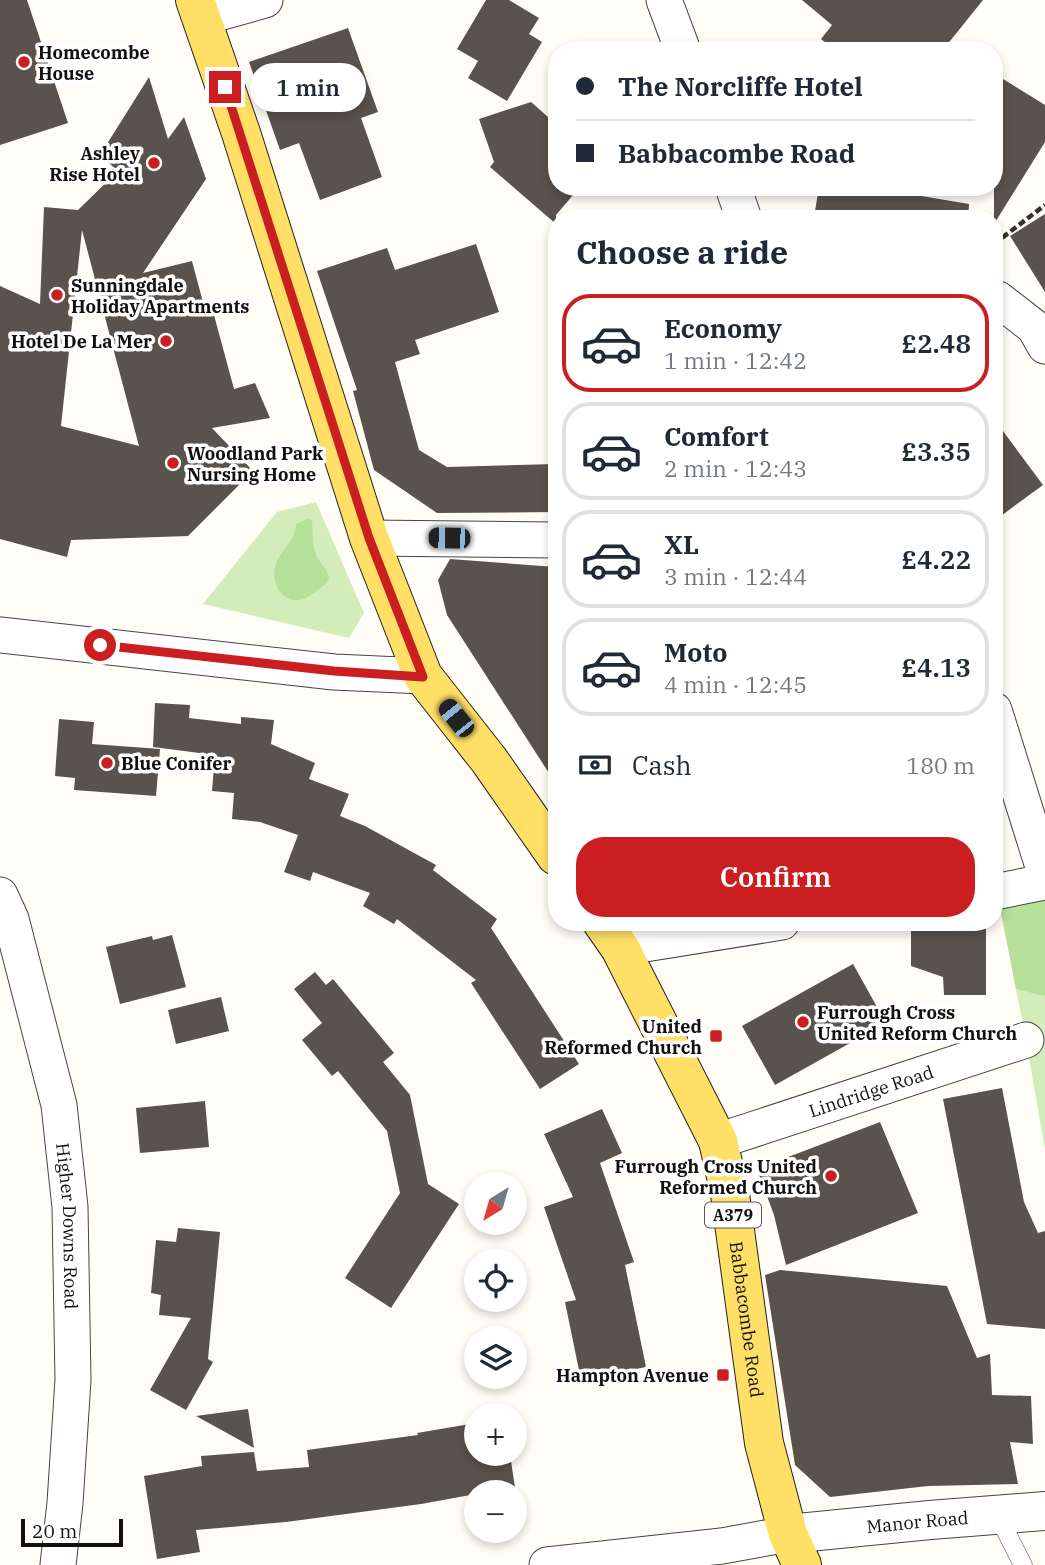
<!DOCTYPE html>
<html lang="en">
<head>
<meta charset="utf-8">
<style>
	:root { --surface:#fff; --page:#f6f6f7; --text:#1f2937; --muted:#747a83; --line:#e0e1e3; --accent:#cb1e20 }
	body { margin:0; font-family:"IBM Plex Serif",serif; background:var(--page); color:var(--text); height:100vh; display:flex; flex-direction:column; font-size:26px; white-space:nowrap }
	* { box-sizing:border-box; margin:0 }
	p { font-size:23px; color:var(--muted) }
	.icon { flex:none; width:38px; height:38px; fill:none; stroke:currentColor; stroke-width:2; stroke-linecap:round; stroke-linejoin:round }
	.map { position:relative; flex:1; overflow:hidden }
	.details { position:absolute; left:548px; top:210px; width:455px; height:721px; display:flex; flex-direction:column; background:var(--surface); border-radius:28px; box-shadow:0 4px 10px #0003 }
	.details>* { flex:none }
	.banner { position:absolute; left:548px; top:42px; width:455px; height:154px; border-radius:28px; box-shadow:0 4px 10px #0003; display:grid; align-content:center; height:154px; padding:0 28px; background:var(--surface) }
	.needle { width:46px; rotate:217deg }
	.fabs { position:absolute; left:464px; top:1172px; display:grid; gap:14px }
	.fabs a { display:grid; place-items:center; width:63px; height:63px; border-radius:50%; background:var(--surface); box-shadow:0 4px 10px #0003; font-size:35px }
	.scale { position:absolute; left:21px; bottom:18px; width:102px; box-sizing:border-box; padding-left:7px; border:4px solid #111; border-top:0; font-size:19px; line-height:24px; white-space:nowrap; color:#111; -webkit-text-stroke:5px #fff; paint-order:stroke }
	.end { position:absolute; width:32px; height:32px; margin:-16px; border:9px solid #cb1e20; background:#fff; box-shadow:0 0 0 4px #fff }
	.from { border-radius:50% }
	.bubble { position:absolute; height:49px; border-radius:24px; background:var(--surface); box-shadow:0 4px 10px #0003; font-size:23px; font-weight:600; line-height:49px; text-align:center }
	.car { position:absolute; width:21px; height:42px; margin:-21px -10px; border-radius:9px; box-shadow:0 0 5px 2px #0007; background:linear-gradient(#222 24%,#8ab4d8 0 40%,#222 0 76%,#8ab4d8 0 86%,#222 0) }
	.banner b { display:flex; align-items:center; gap:24px; height:66px; font-size:26px }
	.banner b+b { border-top:2px solid var(--line) }
	.banner i { width:18px; height:18px; background:var(--text) }
	ul { padding:0; list-style:none }
	li { display:flex; align-items:center; gap:21px; height:98px; margin:0 14px 10px; padding:0 14px; border:4px solid var(--line); border-radius:28px }
	li div { flex:1 }
	li b { display:block; font-size:26px }
	li em { font-style:normal; font-weight:600 }
	li.on { border-color:var(--accent) }
	li>.icon { width:63px; height:63px; stroke-width:1.5 }
	h2 { padding:0 28px; font-size:32px; line-height:84px }
	.pay { display:flex; align-items:center; gap:18px; height:77px; padding:0 28px; font-size:26px }
	.pay p { margin-inline-start:auto }
	.cta { display:flex; gap:14px; margin-top:auto; padding:14px 28px }
	.cta a { flex:1; height:80px; border-radius:28px; background:var(--accent); color:#fff; font-size:28px; font-weight:600; line-height:80px; text-align:center }
	.map>svg:first-child { display:block }
	.green { fill:#d3edba }
	.forest { fill:#b6df99 }
	.building { fill:#5a524c; fill-rule:evenodd }
	.lines { fill:none; stroke-linecap:round; stroke-linejoin:round }
	.service-casing { stroke:#444; stroke-width:19 }
	.minor-casing { stroke:#444; stroke-width:37 }
	.tertiary-casing { stroke:#444; stroke-width:40 }
	.primary-casing { stroke:#222; stroke-width:40 }
	.path { stroke:#333; stroke-width:4.5; stroke-dasharray:7 3.5; stroke-linecap:butt }
	.service { stroke:#fff; stroke-width:18 }
	.minor { stroke:#fff; stroke-width:35 }
	.tertiary { stroke:#fff; stroke-width:38 }
	.primary { stroke:#ffdf65; stroke-width:38 }
	.route { stroke:#cb1e20; stroke-width:9 }
	.poi-dot { fill:#cb1e20; stroke:#fff; stroke-width:2.5 }
	.labels { text-anchor:middle; dominant-baseline:central; stroke-width:7; stroke-linejoin:round; paint-order:stroke }
	.shield { fill:#fff; stroke:#585858; stroke-width:2 }
	.shield-label { font-size:16px; font-weight:bold; fill:#111 }
	.poi-label { font-size:18px; font-weight:bold; fill:#111; stroke:#fff; text-anchor:start }
	.street-label { font-size:18px; fill:#111; stroke:#fff }
</style>
</head>
<body>
<div class="map">
<svg width="1045" height="1565" viewBox="0 0 1045 1565">
	<rect width="100%" height="100%" fill="#fffdf5"/>
	<!-- green -->
	<g class="green">
		<path d="M316 502 364 613 349 638 203 604 277 512Z"/>
		<path d="M1045 889V1150L1026 1040 998 897Z"/>
	</g>
	<!-- forest -->
	<g class="forest">
		<path d="M309 518 312 521C313 533 312 546 317 557 321 565 328 570 329 578 325 587 317 590 309 596 303 600 297 602 289 599 275 592 271 575 277 561 283 548 296 540 296 524Z"/>
		<path d="M1045 889V996L1016 989 998 897Z"/>
	</g>
	<!-- building -->
	<g class="building">
		<path d="M0 0H27L68 123 0 145Z"/>
		<path d="M486 0H509L539 18 529 34 542 42 507 101 468 78 478 61 457 49Z"/>
		<path d="M802 0H983L942 51H836L821 39 832 25Z"/>
		<path d="M348 28 378 112 361 118 382 177 320 200 299 143 280 150 249 62Z"/>
		<path d="M149 77 168 139 184 117 206 179 143 273 192 261 204 306 211 304 234 389 255 383 270 418 212 428 253 471 188 536 71 540 67 557 0 539V286L40 304 44 207 78 210 118 171 100 155ZM82 230 139 446 61 426Z"/>
		<path d="M1003 79 1045 105V142L994 224V93Z"/>
		<path d="M531 102 556 124V187H580L556 215V224L490 167 494 162 479 119Z"/>
		<path d="M819 187H868L969 204 968 219H835V214L815 211Z"/>
		<path d="M1045 214V292L1010 236Z"/>
		<path d="M476 244 499 312 415 340 420 354 395 362 419 450 447 467 556 464V512L437 513 374 470 353 391 357 390 317 271 387 248 395 270Z"/>
		<path d="M994 419 1043 485 994 521Z"/>
		<path d="M450 559 556 567V784L447 615 438 580Z"/>
		<path d="M155 703 190 705 189 718 241 724V717L274 720 271 744 315 763 309 779 349 794 340 816 365 826 436 865 433 870 497 919 491 928 579 1064 540 1089 471 983 476 980 397 919 394 924 363 906 370 893 313 872 310 881 284 872 298 835 260 822 232 819 234 793 212 791 215 755 153 747Z"/>
		<path d="M59 719 94 722 92 744 160 749 156 796 74 790 75 778 55 776Z"/>
		<path d="M911 922H986V995H944L943 977 911 966Z"/>
		<path d="M172 935 186 987 120 1004 106 947 152 936 153 940Z"/>
		<path d="M853 964 886 1023 775 1085 742 1026Z"/>
		<path d="M315 972 326 985 333 979 394 1053 383 1062 410 1095 428 1184 459 1204 391 1308 345 1278 400 1193 387 1131 338 1071 332 1076 302 1040 322 1023 294 989Z"/>
		<path d="M221 997 229 1031 176 1044 168 1010Z"/>
		<path d="M1002 1088 1024 1202 1038 1233 1045 1231V1329L987 1324 943 1099Z"/>
		<path d="M205 1101 209 1147 140 1153 136 1108Z"/>
		<path d="M602 1109 622 1153 600 1163 634 1262 625 1265 646 1367 581 1380 565 1302 576 1300 544 1207 573 1197 544 1134Z"/>
		<path d="M880 1122 918 1213 786 1265 774 1215 757 1169Z"/>
		<path d="M178 1228 220 1232 208 1359 213 1362 186 1410 150 1390 191 1318 159 1315 161 1295 151 1293 156 1240 176 1242Z"/>
		<path d="M780 1270 947 1286 977 1358 990 1354 992 1395 1031 1396 1033 1444 1010 1442 1018 1484 928 1486 830 1497 795 1465 765 1275Z"/>
		<path d="M248 1409 254 1448 196 1416Z"/>
		<path d="M476 1423V1454H510L515 1488 476 1493V1494L421 1504 286 1522 196 1530 200 1552 157 1559 144 1476 202 1466 201 1456 254 1452 257 1471 309 1467 307 1450 418 1435 417 1433Z"/>
	</g>
	<g class="lines">
		<defs>
			<path id="service" d="M998 1516 1023 1565"/>
			<g id="minor">
				<path d="M664 0 683 51"/>
				<path d="M201 18 265 0"/>
				<path d="M733 187 744 219"/>
				<path d="M994 300 998 299 1034 327 1045 346"/>
				<path d="M369 538 556 540"/>
				<path d="M0 635 334 672 423 676"/>
				<path d="M994 710 1045 873"/>
				<path d="M994 892 1045 882"/>
				<path id="s1" d="M0 895 11 919 59 1105 70 1207 73 1380 65 1503 58 1565"/>
				<path d="M620 948 782 922"/>
				<path id="s2" d="M718 1141 1026 1040"/>
				<path d="M547 1565 722 1546 788 1534"/>
			</g>
			<g id="tertiary">
				<path id="s3" d="M788 1534 930 1520 1045 1511"/>
			</g>
			<g id="primary">
				<path d="M195 0 241 133 369 538 423 676 489 760 556 856"/>
				<path id="s4" d="M602 922 620 948 718 1141 730 1194 764 1443 788 1534 802 1565"/>
			</g>
		</defs>
		<!-- service casing -->
		<use href="#service" class="service-casing"/>
		<!-- minor casing -->
		<use href="#minor" class="minor-casing"/>
		<!-- tertiary casing -->
		<use href="#tertiary" class="tertiary-casing"/>
		<!-- primary casing -->
		<use href="#primary" class="primary-casing"/>
		<!-- path -->
		<path class="path" d="M994 244 1045 205"/>
		<!-- service -->
		<use href="#service" class="service"/>
		<!-- minor -->
		<use href="#minor" class="minor"/>
		<!-- tertiary -->
		<use href="#tertiary" class="tertiary"/>
		<!-- primary -->
		<use href="#primary" class="primary"/>
	</g>
	<g class="lines">
		<!-- route -->
		<path class="route" d="M100 645 334 671 423 677 369 538 225 87"/>
	</g>
	<!-- markers -->
	<g class="poi-dot">
		<circle cx="24" cy="62" r="7"/>
		<circle cx="154" cy="163" r="7"/>
		<circle cx="57" cy="295" r="7"/>
		<circle cx="166" cy="341" r="7"/>
		<circle cx="173" cy="463" r="7"/>
		<circle cx="107" cy="763" r="7"/>
		<circle cx="803" cy="1022" r="7"/>
		<rect x="709" y="1029" width="14" height="14" rx="3.5"/>
		<circle cx="831" cy="1176" r="7"/>
		<rect x="716" y="1368" width="14" height="14" rx="3.5"/>
	</g>
	<g class="labels">
		<!-- shield labels -->
		<rect class="shield" x="705" y="1202.5" width="56" height="25" rx="5"/>
		<g class="shield-label">
			<text x="733" y="1215">A379</text>
		</g>
		<!-- poi labels -->
		<g class="poi-label">
			<text x="38" y="52">Homecombe<tspan x="38" dy="21">House</tspan></text>
			<text x="140" y="153" text-anchor="end">Ashley<tspan x="140" dy="21">Rise Hotel</tspan></text>
			<text x="71" y="285">Sunningdale<tspan x="71" dy="21">Holiday Apartments</tspan></text>
			<text x="152" y="341" text-anchor="end">Hotel De La Mer</text>
			<text x="187" y="453">Woodland Park<tspan x="187" dy="21">Nursing Home</tspan></text>
			<text x="121" y="763">Blue Conifer</text>
			<text x="817" y="1012">Furrough Cross<tspan x="817" dy="21">United Reform Church</tspan></text>
			<text x="702" y="1026" text-anchor="end">United<tspan x="702" dy="21">Reformed Church</tspan></text>
			<text x="817" y="1166" text-anchor="end">Furrough Cross United<tspan x="817" dy="21">Reformed Church</tspan></text>
			<text x="709" y="1375" text-anchor="end">Hampton Avenue</text>
		</g>
		<!-- street labels -->
		<g class="street-label">
			<text stroke="none"><textPath href="#s2" startOffset="161">Lindridge Road</textPath></text>
			<text stroke="none"><textPath href="#s1" startOffset="340">Higher Downs Road</textPath></text>
			<text stroke="none"><textPath href="#s4" startOffset="429">Babbacombe Road</textPath></text>
			<text stroke="none"><textPath href="#s3" startOffset="130">Manor Road</textPath></text>
		</g>
	</g>
</svg>
<div class="fabs">
<a><svg class="needle" viewBox="-14 -14 28 28"><path d="M0-13l5 13h-10z" fill="#e53935"/><path d="M0 13l5-13h-10z" fill="#747a83"/></svg></a>
<a><svg class="icon" aria-label="locate" viewBox="0 0 24 24"><circle cx="12" cy="12" r="6"/><path d="M12 2v4M12 18v4M2 12h4M18 12h4"/></svg></a>
<a><svg class="icon" aria-label="layers" viewBox="0 0 24 24"><path d="M12 4l9 5-9 5-9-5zM3 14l9 5 9-5"/></svg></a>
<a>+</a>
<a>−</a>
</div>
<div class="scale">20 m</div>
<i class="end from" style="left:100px;top:645px"></i>
<i class="end" style="left:225px;top:87px"></i>
<div class="bubble" style="left:250px;top:63px;width:116px">1 min</div>
<i class="car" style="left:449px;top:538px;rotate:271deg"></i>
<i class="car" style="left:456px;top:718px;rotate:321deg"></i>
<div class="banner">
<b><i class="from"></i>The Norcliffe Hotel</b>
<b><i></i>Babbacombe Road</b>
</div>
<section class="details">
<h2>Choose a ride</h2>
<ul>
<li class="on"><svg class="icon" aria-label="car" viewBox="0 0 24 24"><path d="M5 17H2v-5l4-1 3-4h7l3 4 3 1v5h-3M9 17h6M6 11h13"/><circle cx="7" cy="17" r="2"/><circle cx="17" cy="17" r="2"/></svg><div><b>Economy</b><p>1 min · 12:42</p></div><em>£2.48</em></li>
<li><svg class="icon" aria-label="car" viewBox="0 0 24 24"><path d="M5 17H2v-5l4-1 3-4h7l3 4 3 1v5h-3M9 17h6M6 11h13"/><circle cx="7" cy="17" r="2"/><circle cx="17" cy="17" r="2"/></svg><div><b>Comfort</b><p>2 min · 12:43</p></div><em>£3.35</em></li>
<li><svg class="icon" aria-label="car" viewBox="0 0 24 24"><path d="M5 17H2v-5l4-1 3-4h7l3 4 3 1v5h-3M9 17h6M6 11h13"/><circle cx="7" cy="17" r="2"/><circle cx="17" cy="17" r="2"/></svg><div><b>XL</b><p>3 min · 12:44</p></div><em>£4.22</em></li>
<li><svg class="icon" aria-label="car" viewBox="0 0 24 24"><path d="M5 17H2v-5l4-1 3-4h7l3 4 3 1v5h-3M9 17h6M6 11h13"/><circle cx="7" cy="17" r="2"/><circle cx="17" cy="17" r="2"/></svg><div><b>Moto</b><p>4 min · 12:45</p></div><em>£4.13</em></li>
</ul>
<div class="pay"><svg class="icon" aria-label="cash" viewBox="0 0 24 24"><path d="M3 7h18v10H3z"/><circle cx="12" cy="12" r="2"/></svg>Cash<p>180 m</p></div>
<div class="cta"><a>Confirm</a></div>
</section>
</div>
</body>
</html>
